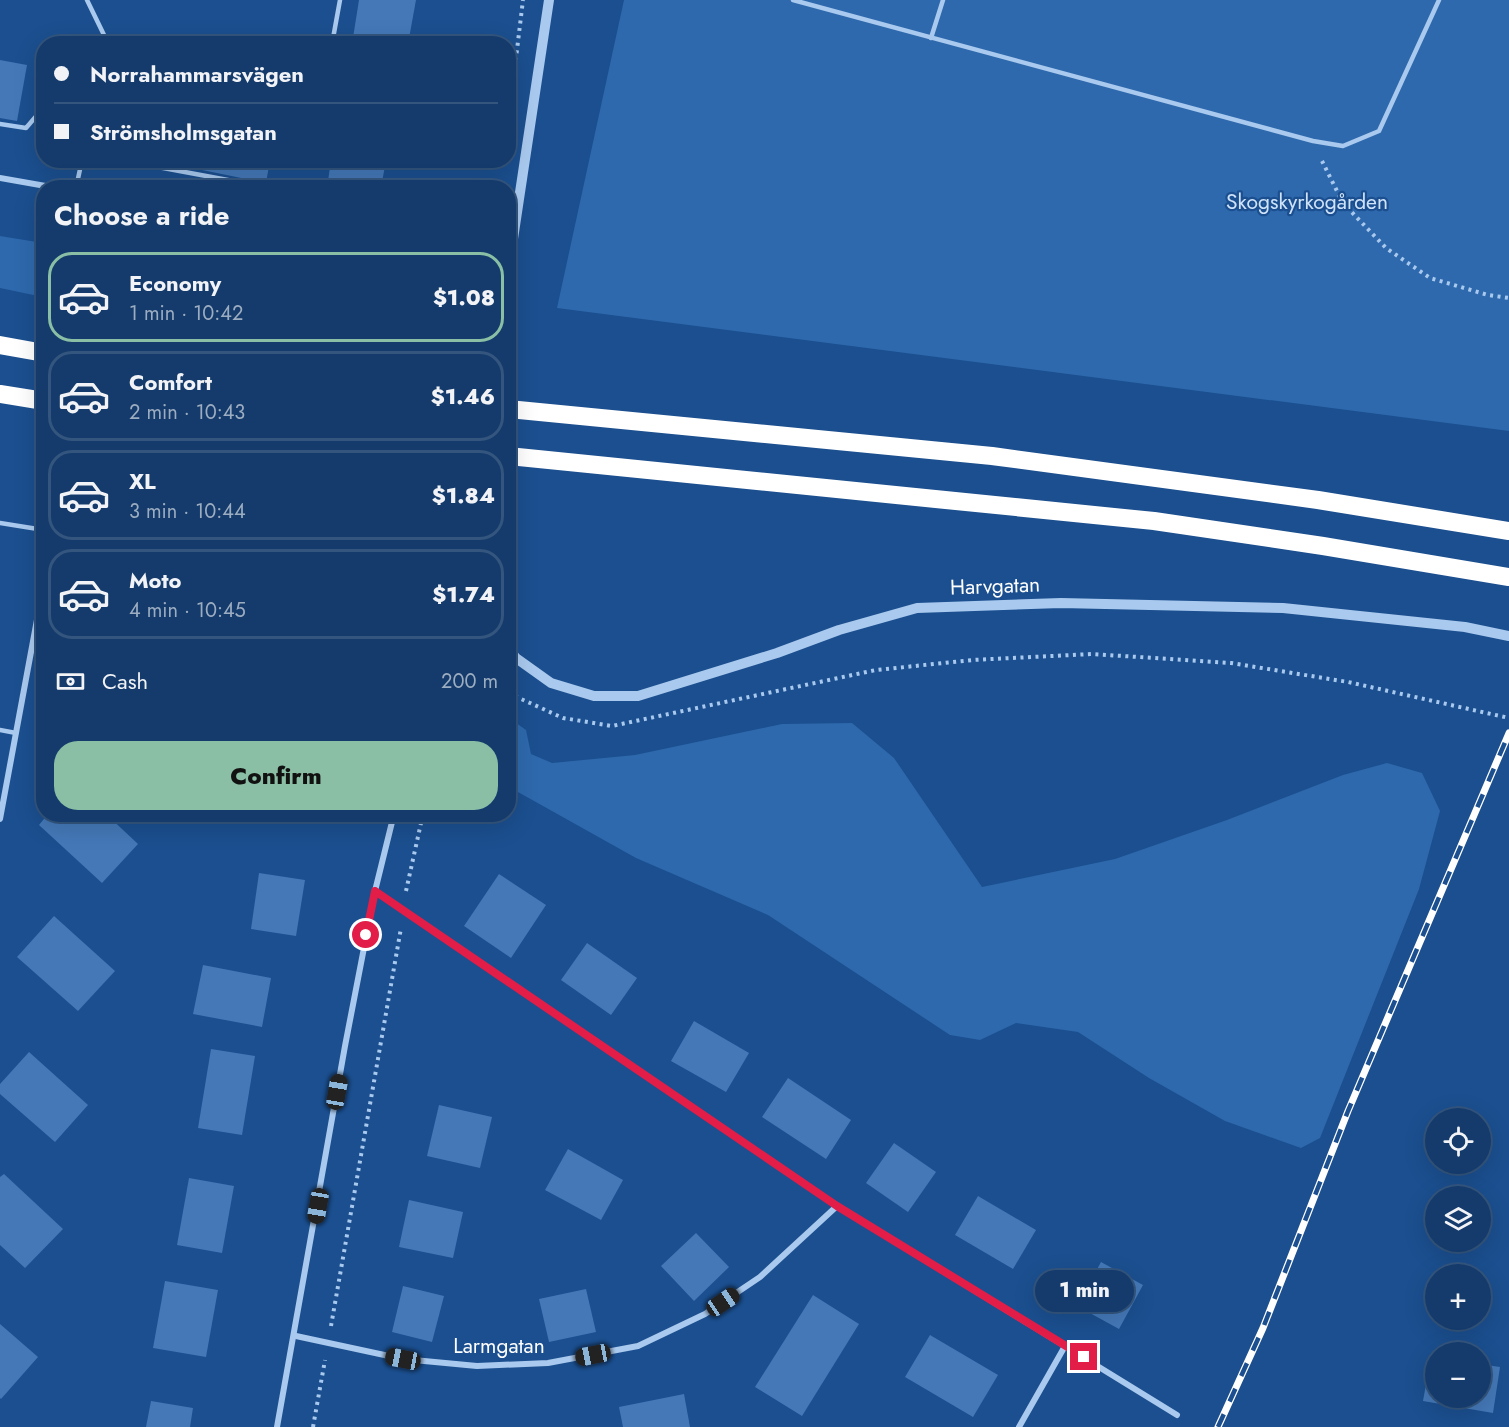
<!DOCTYPE html>
<html lang="en">
<head>
<meta charset="utf-8">
<style>
	:root { --surface:#143b6b; --page:#214673; --text:#f1f3f6; --muted:#9dadc1; --line:#33557e; --accent:#8abfa5 }
	body { margin:0; font-family:Jost,sans-serif; background:var(--page); color:var(--text); height:100vh; display:flex; flex-direction:column; font-size:22px; white-space:nowrap }
	* { box-sizing:border-box; margin:0 }
	p { font-size:20px; color:var(--muted) }
	.icon { flex:none; width:33px; height:33px; fill:none; stroke:currentColor; stroke-width:2; stroke-linecap:round; stroke-linejoin:round }
	.map { position:relative; flex:1; overflow:hidden }
	.side { position:absolute; left:36px; top:180px; width:480px; height:642px; display:flex; flex-direction:column; background:var(--surface); border-radius:24px; box-shadow:0 6px 24px #0002,0 0 0 2px var(--line) }
	.side>* { flex:none }
	.guide { position:absolute; left:36px; top:36px; width:480px; height:132px; border-radius:24px; box-shadow:0 6px 24px #0002,0 0 0 2px var(--line); display:grid; align-content:center; height:132px; padding:0 18px; background:var(--surface) }
	.controls { position:absolute; left:1425px; top:1108px; display:grid; gap:12px }
	.controls a { display:grid; place-items:center; width:66px; height:66px; border-radius:50%; background:var(--surface); box-shadow:0 6px 24px #0002,0 0 0 2px var(--line); font-size:30px }
	.end { position:absolute; width:27px; height:27px; margin:-14px; border:8px solid #e11d48; background:#fff; box-shadow:0 0 0 3px #fff }
	.from { border-radius:50% }
	.bubble { position:absolute; height:42px; border-radius:21px; background:var(--surface); box-shadow:0 6px 24px #0002,0 0 0 2px var(--line); font-size:20px; font-weight:800; line-height:42px; text-align:center }
	.car { position:absolute; width:18px; height:36px; margin:-18px -9px; border-radius:8px; box-shadow:0 0 4px 2px #0007; background:linear-gradient(#222 24%,#8ab4d8 0 40%,#222 0 76%,#8ab4d8 0 86%,#222 0) }
	.guide b { display:flex; align-items:center; gap:21px; height:57px; font-size:22px }
	.guide b+b { border-top:2px solid var(--line) }
	.guide i { width:15px; height:15px; background:var(--text) }
	ul { padding:0; list-style:none }
	li { display:flex; align-items:center; gap:18px; height:90px; margin:0 12px 9px; padding:0 6px; border:3px solid var(--line); border-radius:24px }
	li div { flex:1 }
	li b { display:block; font-size:22px }
	li em { font-style:normal; font-weight:800 }
	li.active { border-color:var(--accent) }
	li>.icon { width:54px; height:54px; stroke-width:1.5 }
	h2 { padding:0 18px; font-size:27px; line-height:72px }
	.pay { display:flex; align-items:center; gap:15px; height:66px; padding:0 18px; font-size:22px }
	.pay p { margin-inline-start:auto }
	.button { display:flex; gap:12px; margin-top:auto; padding:12px 18px }
	.button a { flex:1; height:69px; border-radius:24px; background:var(--accent); color:#111; font-size:24px; font-weight:800; line-height:69px; text-align:center }
	.map>svg:first-child { display:block }
	.green { fill:#2e69ad }
	.building { fill:#4478b7 }
	.lines { fill:none; stroke-linecap:round; stroke-linejoin:round }
	.path { stroke:#a9c9ee; stroke-width:4; stroke-dasharray:3 4.5; stroke-linecap:butt }
	.service { stroke:#a9c9ee; stroke-width:4.5 }
	.minor { stroke:#a9c9ee; stroke-width:6 }
	.tertiary { stroke:#a9c9ee; stroke-width:10 }
	.motorway { stroke:#fff; stroke-width:18 }
	.rail-casing { stroke:#fff; stroke-width:7 }
	.rail { stroke:#1b4f8f; stroke-width:4.5; stroke-dasharray:14; stroke-linecap:butt }
	.route { stroke:#e11d48; stroke-width:8 }
	.labels { text-anchor:middle; dominant-baseline:central; stroke-width:4.5; stroke-linejoin:round; paint-order:stroke }
	.park-label { font-size:21px; fill:#cfe3fa; stroke:#1b4f8f }
	.street-label { font-size:21px; fill:#fff; stroke:#1b4f8f }
</style>
</head>
<body>
<div class="map">
<svg width="1509" height="1427" viewBox="0 0 1509 1427">
	<rect width="100%" height="100%" fill="#1b4f8f"/>
	<!-- green -->
	<g class="green">
		<path d="M624 0H1509V431L557 308Z"/>
		<path d="M0 236 43 243V297L0 288Z"/>
		<path d="M509 718 526 730 531 754 552 763 635 755 782 724 852 723 894 758 982 887 1115 859 1227 820 1343 775 1387 763 1422 773 1440 811 1419 889 1320 1138 1301 1148 1225 1121 1149 1078 1078 1032 1016 1023 980 1040 950 1035 768 915 636 858 509 787Z"/>
	</g>
	<!-- building -->
	<g class="building">
		<path d="M359 0H416L408 44H352Z"/>
		<path d="M0 60 27 65 17 121 0 118Z"/>
		<path d="M153 160H270L266 183Z"/>
		<path d="M331 160H386L381 188H327Z"/>
		<path d="M48 814H106L138 844 102 883 39 825Z"/>
		<path d="M259 873 305 880 296 936 251 929Z"/>
		<path d="M499 874 546 905 511 958 464 926Z"/>
		<path d="M54 916 115 971 78 1011 17 957Z"/>
		<path d="M587 943 637 978 611 1015 561 980Z"/>
		<path d="M203 965 271 978 262 1027 193 1014Z"/>
		<path d="M694 1021 749 1053 726 1092 671 1061Z"/>
		<path d="M211 1049 255 1056 242 1135 198 1128Z"/>
		<path d="M29 1052 88 1105 55 1142 0 1094V1084Z"/>
		<path d="M788 1078 851 1120 826 1159 762 1117Z"/>
		<path d="M439 1105 492 1117 480 1168 427 1156Z"/>
		<path d="M894 1143 936 1172 908 1212 866 1183Z"/>
		<path d="M568 1149 623 1180 601 1220 545 1190Z"/>
		<path d="M4 1174 63 1229 25 1268 0 1245V1177Z"/>
		<path d="M189 1178 234 1186 222 1253 177 1245Z"/>
		<path d="M978 1196 1036 1230 1013 1269 955 1235Z"/>
		<path d="M409 1200 463 1212 453 1258 399 1247Z"/>
		<path d="M696 1233 729 1267 694 1301 661 1266Z"/>
		<path d="M1101 1262 1143 1285 1119 1329 1077 1306Z"/>
		<path d="M165 1281 218 1290 206 1357 153 1348Z"/>
		<path d="M403 1286 444 1296 432 1342 392 1332Z"/>
		<path d="M586 1289 596 1332 549 1342 539 1299Z"/>
		<path d="M813 1295 859 1324 802 1416 755 1387Z"/>
		<path d="M0 1324 38 1357 1 1399 0 1398Z"/>
		<path d="M930 1335 998 1375 973 1417 905 1377Z"/>
		<path d="M1431 1356H1436V1398H1480V1364L1500 1367 1493 1413 1423 1401Z"/>
		<path d="M684 1394 690 1427H623L619 1407Z"/>
		<path d="M151 1401 193 1408 190 1427H146Z"/>
	</g>
	<g class="lines">
		<!-- path -->
		<g class="path">
			<path d="M513 83 523 0"/>
			<path d="M1322 161 1343 203 1386 248 1430 278 1488 295 1509 298"/>
			<path d="M508 693 563 718 612 726 876 670 973 660 1092 654 1231 663 1348 682 1509 718"/>
			<path d="M406 891 423 814"/>
			<path d="M331 1326 401 928"/>
			<path d="M313 1427 325 1360"/>
		</g>
		<!-- service -->
		<g class="service">
			<path d="M87 0 104 35V44"/>
			<path d="M793 0 1313 141 1343 146 1379 131 1439 0"/>
			<path d="M931 38 943 0"/>
			<path d="M332 44 340 0"/>
			<path d="M0 124 26 128 44 107"/>
			<path d="M120 160 244 183"/>
			<path d="M76 188 82 160"/>
			<path d="M0 523 44 530"/>
			<path d="M0 730 16 733"/>
		</g>
		<!-- minor -->
		<g class="minor">
			<path d="M0 178 57 188"/>
			<path d="M0 819 44 582"/>
			<path d="M375 891 837 1206 1177 1415"/>
			<path d="M296 1336 403 1359 477 1366 548 1363 638 1346 705 1314 760 1277 837 1206"/>
			<path d="M277 1427 345 1046 375 891 394 814"/>
			<path d="M1019 1427 1065 1346"/>
		</g>
		<!-- tertiary -->
		<g class="tertiary">
			<path d="M508 272 549 0"/>
			<path d="M508 648 516 658 551 683 594 696H638L777 653 839 630 917 608 1061 603 1283 608 1465 627 1509 636"/>
		</g>
		<!-- motorway -->
		<g class="motorway">
			<path d="M0 345 44 353"/>
			<path d="M0 394 44 401"/>
			<path d="M508 409 992 456 1318 500 1509 531"/>
			<path d="M508 456 1154 521 1323 546 1509 577"/>
		</g>
		<defs>
			<path id="rail" d="M1218 1427 1263 1328 1348 1111 1509 733"/>
		</defs>
		<!-- rail casing -->
		<use href="#rail" class="rail-casing"/>
		<!-- rail -->
		<use href="#rail" class="rail"/>
	</g>
	<g class="lines">
		<!-- route -->
		<path class="route" d="M366 935 375 891 837 1206 1084 1357"/>
	</g>
	<g class="labels">
		<!-- park labels -->
		<g class="park-label">
			<text x="1307" y="202">Skogskyrkogården</text>
		</g>
		<!-- street labels -->
		<g class="street-label">
			<text transform="translate(995 586) rotate(-2)">Harvgatan</text>
			<text x="499" y="1346">Larmgatan</text>
		</g>
	</g>
</svg>
<div class="controls">
<a><svg class="icon" aria-label="locate" viewBox="0 0 24 24"><circle cx="12" cy="12" r="6"/><path d="M12 2v4M12 18v4M2 12h4M18 12h4"/></svg></a>
<a><svg class="icon" aria-label="layers" viewBox="0 0 24 24"><path d="M12 4l9 5-9 5-9-5zM3 14l9 5 9-5"/></svg></a>
<a>+</a>
<a>−</a>
</div>
<i class="end from" style="left:366px;top:935px"></i>
<i class="end" style="left:1084px;top:1357px"></i>
<div class="bubble" style="left:1035px;top:1270px;width:99px">1 min</div>
<i class="car" style="left:337px;top:1092px;rotate:10deg"></i>
<i class="car" style="left:318px;top:1206px;rotate:190deg"></i>
<i class="car" style="left:723px;top:1302px;rotate:56deg"></i>
<i class="car" style="left:593px;top:1355px;rotate:259deg"></i>
<i class="car" style="left:403px;top:1359px;rotate:281deg"></i>
<div class="guide">
<b><i class="from"></i>Norrahammarsvägen</b>
<b><i></i>Strömsholmsgatan</b>
</div>
<section class="side">
<h2>Choose a ride</h2>
<ul>
<li class="active"><svg class="icon" aria-label="car" viewBox="0 0 24 24"><path d="M5 17H2v-5l4-1 3-4h7l3 4 3 1v5h-3M9 17h6M6 11h13"/><circle cx="7" cy="17" r="2"/><circle cx="17" cy="17" r="2"/></svg><div><b>Economy</b><p>1 min · 10:42</p></div><em>$1.08</em></li>
<li><svg class="icon" aria-label="car" viewBox="0 0 24 24"><path d="M5 17H2v-5l4-1 3-4h7l3 4 3 1v5h-3M9 17h6M6 11h13"/><circle cx="7" cy="17" r="2"/><circle cx="17" cy="17" r="2"/></svg><div><b>Comfort</b><p>2 min · 10:43</p></div><em>$1.46</em></li>
<li><svg class="icon" aria-label="car" viewBox="0 0 24 24"><path d="M5 17H2v-5l4-1 3-4h7l3 4 3 1v5h-3M9 17h6M6 11h13"/><circle cx="7" cy="17" r="2"/><circle cx="17" cy="17" r="2"/></svg><div><b>XL</b><p>3 min · 10:44</p></div><em>$1.84</em></li>
<li><svg class="icon" aria-label="car" viewBox="0 0 24 24"><path d="M5 17H2v-5l4-1 3-4h7l3 4 3 1v5h-3M9 17h6M6 11h13"/><circle cx="7" cy="17" r="2"/><circle cx="17" cy="17" r="2"/></svg><div><b>Moto</b><p>4 min · 10:45</p></div><em>$1.74</em></li>
</ul>
<div class="pay"><svg class="icon" aria-label="cash" viewBox="0 0 24 24"><path d="M3 7h18v10H3z"/><circle cx="12" cy="12" r="2"/></svg>Cash<p>200 m</p></div>
<div class="button"><a>Confirm</a></div>
</section>
</div>
</body>
</html>
